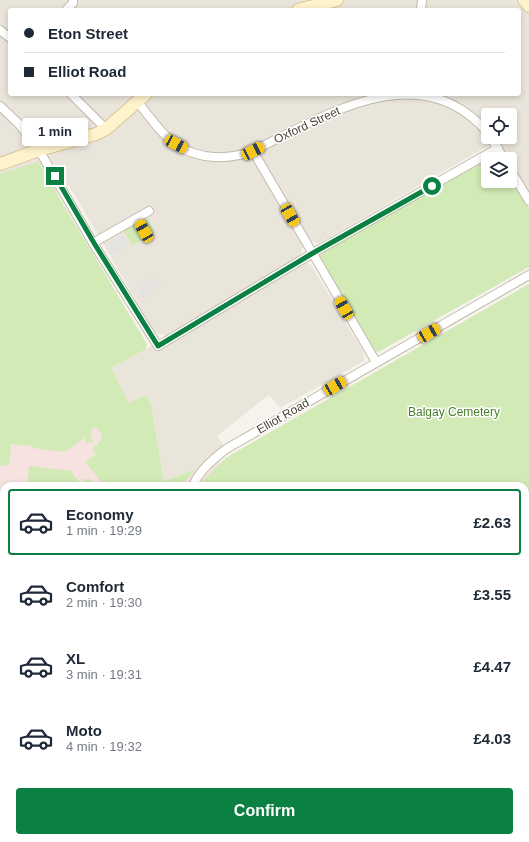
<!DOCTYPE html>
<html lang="en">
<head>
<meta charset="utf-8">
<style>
	:root { --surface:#fff; --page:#f6f6f7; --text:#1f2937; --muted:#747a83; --line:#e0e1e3; --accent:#0b8043 }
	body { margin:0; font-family:Arial,sans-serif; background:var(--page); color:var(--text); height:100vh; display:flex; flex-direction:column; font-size:15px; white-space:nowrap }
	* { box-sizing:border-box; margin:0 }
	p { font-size:13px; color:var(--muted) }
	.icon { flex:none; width:22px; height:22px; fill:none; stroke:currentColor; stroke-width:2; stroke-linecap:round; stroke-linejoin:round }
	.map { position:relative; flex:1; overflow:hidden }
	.sheet { position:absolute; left:0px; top:482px; width:529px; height:360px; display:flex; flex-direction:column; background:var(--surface); border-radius:12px 12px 0 0; box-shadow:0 2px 6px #0003 }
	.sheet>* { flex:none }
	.guide { position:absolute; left:8px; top:8px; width:513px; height:88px; border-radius:4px; box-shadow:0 2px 6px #0003; display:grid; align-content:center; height:88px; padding:0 16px; background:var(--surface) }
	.fabs { position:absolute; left:481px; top:108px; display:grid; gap:8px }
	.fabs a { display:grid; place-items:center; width:36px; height:36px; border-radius:4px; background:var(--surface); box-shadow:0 2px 6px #0003; font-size:20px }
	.end { position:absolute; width:18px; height:18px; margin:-9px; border:5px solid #0b8043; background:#fff; box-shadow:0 0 0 2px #fff }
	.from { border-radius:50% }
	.bubble { position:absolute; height:28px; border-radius:4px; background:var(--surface); box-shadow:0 2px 6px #0003; font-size:13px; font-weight:800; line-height:28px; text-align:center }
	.car { position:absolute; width:12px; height:24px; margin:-12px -6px; border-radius:5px; box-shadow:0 0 3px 1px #0007; background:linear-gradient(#f5c518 24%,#345 0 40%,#f5c518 0 76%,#345 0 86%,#f5c518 0) }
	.guide b { display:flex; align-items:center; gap:14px; height:38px; font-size:15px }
	.guide b+b { border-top:1px solid var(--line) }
	.guide i { width:10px; height:10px; background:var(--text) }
	ul { padding:7px 0 0; list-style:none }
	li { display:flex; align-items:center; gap:12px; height:66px; margin:0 8px 6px; padding:0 8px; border:2px solid transparent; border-radius:4px }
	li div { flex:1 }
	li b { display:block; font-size:15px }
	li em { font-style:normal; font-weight:800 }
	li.current { border-color:var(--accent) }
	li>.icon { width:36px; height:36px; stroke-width:1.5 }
	.button { display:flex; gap:8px; margin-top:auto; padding:8px 16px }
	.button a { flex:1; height:46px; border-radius:4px; background:var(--accent); color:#fff; font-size:16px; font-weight:800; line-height:46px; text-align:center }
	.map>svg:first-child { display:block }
	.residential { fill:#eae5da; fill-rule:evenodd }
	.medical { fill:#f6e3e0 }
	.green { fill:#d2eab5 }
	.parking { fill:#e5e3e0 }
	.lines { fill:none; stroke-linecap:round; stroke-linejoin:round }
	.street-casing { stroke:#c2bbae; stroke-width:10 }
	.secondary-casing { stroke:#d6c79b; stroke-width:14 }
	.street { stroke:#fff; stroke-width:8 }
	.secondary { stroke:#fff3cd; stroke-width:12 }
	.route { stroke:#0b8043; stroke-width:5 }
	.labels { text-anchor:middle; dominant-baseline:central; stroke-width:3; stroke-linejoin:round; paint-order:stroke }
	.street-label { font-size:12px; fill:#4b4439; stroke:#fff }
	.park-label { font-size:12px; fill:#4a7f2a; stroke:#fff }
</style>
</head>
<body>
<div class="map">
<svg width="529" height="842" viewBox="0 0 529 842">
	<rect width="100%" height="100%" fill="#f6f3ec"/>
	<!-- residential -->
	<g class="residential">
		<path d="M0 0H529V194L510 162V159H508L498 143 486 147 319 243 311 241 302 248 300 254 306 262 311 265 364 353V361L280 408 269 395 217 436 224 446 196 469 164 481 151 405 146 395 129 403 111 368 146 349 166 335 155 333 69 185 0 227ZM10 10H519V94H10ZM488 115H510V137H488Z"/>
		<path d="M529 795V842H463L469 838H525V798Z"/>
	</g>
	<!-- medical -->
	<path class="medical" d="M117 380 129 403 146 395 150 405 164 481 221 462 216 486H4V752L0 754V442Z"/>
	<!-- green -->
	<g class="green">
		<path d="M494 154H497L500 159H488V181H510V176L529 208V267L378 352 373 350 319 258 322 252Z"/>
		<path d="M38 162 147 344 146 349 111 368 129 403 146 395 151 405 164 481 196 469 181 486H177L175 484 172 486H104L86 462 96 454 92 448 98 444V441H101L102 434 96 427H93L92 431H91V440L95 441 92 443 90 441 87 443 84 438 65 452 32 448V446L11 444 9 466 0 465V174Z"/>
		<path d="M147 218 155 232 132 246 123 230 132 226H136L142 233 148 230 144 224V221Z"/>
		<path d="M529 284V795L525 798V486H200L202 481 227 457Z"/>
		<path d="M29 466 71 471 80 483 85 479 93 480 98 486H41L27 485Z"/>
		<path d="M4 597V641L0 644V598Z"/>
		<path d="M4 651V684L0 678V653Z"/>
		<path d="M4 748V838H469L463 842H0V749Z"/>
	</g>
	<!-- parking -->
	<g class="parking">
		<path d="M123 234 129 246 112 255 108 248 109 242Z"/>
		<path d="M153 276 161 288 143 299 136 287Z"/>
	</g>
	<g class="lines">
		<defs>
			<g id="street">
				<path d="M66 10 73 3V0"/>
				<path d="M421 10 422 0"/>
				<path d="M0 30 10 38"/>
				<path d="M71 94 106 129"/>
				<path d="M137 101C149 116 161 134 176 145 200 160 228 160 253 151 326 115 421 54 488 133"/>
				<path d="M0 106 19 124 39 150 93 243 158 346 313 253 498 148"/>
				<path d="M490 137 504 159"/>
				<path d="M253 151 376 362"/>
				<path d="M510 169 529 201"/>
				<path d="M137 218 144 231"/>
				<path d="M93 243 149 211"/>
				<path d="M193 486C198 471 214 459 226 449L529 275"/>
				<path d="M0 647 4 644"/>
			</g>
			<g id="secondary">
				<path d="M524 0 529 6"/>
				<path d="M298 10 337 0"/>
				<path d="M0 164 39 150 96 134 106 129 146 94"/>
			</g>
		</defs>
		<!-- street casing -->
		<use href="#street" class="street-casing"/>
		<!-- secondary casing -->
		<use href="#secondary" class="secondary-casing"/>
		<!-- street -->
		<use href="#street" class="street"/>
		<!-- secondary -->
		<use href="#secondary" class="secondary"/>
	</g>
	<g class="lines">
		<!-- route -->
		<path class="route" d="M55 176 94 243 158 346 313 253 432 186"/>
	</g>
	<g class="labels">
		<!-- street labels -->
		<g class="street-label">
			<text transform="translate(307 125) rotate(-25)">Oxford Street</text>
			<text transform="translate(283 416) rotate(-30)">Elliot Road</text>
		</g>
		<!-- park labels -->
		<g class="park-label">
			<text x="454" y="412">Balgay Cemetery</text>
		</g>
	</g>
</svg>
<div class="fabs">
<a><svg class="icon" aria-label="locate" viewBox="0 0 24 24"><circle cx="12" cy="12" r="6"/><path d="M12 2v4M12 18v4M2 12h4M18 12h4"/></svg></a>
<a><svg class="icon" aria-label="layers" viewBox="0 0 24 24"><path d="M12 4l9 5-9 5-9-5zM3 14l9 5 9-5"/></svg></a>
</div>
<i class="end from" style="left:432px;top:186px"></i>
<i class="end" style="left:55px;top:176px"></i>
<div class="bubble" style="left:22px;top:118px;width:66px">1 min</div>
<i class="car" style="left:176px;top:144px;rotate:118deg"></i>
<i class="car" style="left:253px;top:151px;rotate:63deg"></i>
<i class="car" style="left:290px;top:215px;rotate:150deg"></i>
<i class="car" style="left:144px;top:231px;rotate:330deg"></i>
<i class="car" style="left:344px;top:308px;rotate:330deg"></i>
<i class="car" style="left:429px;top:333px;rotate:60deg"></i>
<i class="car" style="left:335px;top:386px;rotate:60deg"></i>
<div class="guide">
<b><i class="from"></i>Eton Street</b>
<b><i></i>Elliot Road</b>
</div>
<section class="sheet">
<ul>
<li class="current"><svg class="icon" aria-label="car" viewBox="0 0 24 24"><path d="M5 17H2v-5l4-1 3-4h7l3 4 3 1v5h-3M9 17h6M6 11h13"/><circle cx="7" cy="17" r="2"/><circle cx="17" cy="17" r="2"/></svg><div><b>Economy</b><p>1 min · 19:29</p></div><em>£2.63</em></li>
<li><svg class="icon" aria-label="car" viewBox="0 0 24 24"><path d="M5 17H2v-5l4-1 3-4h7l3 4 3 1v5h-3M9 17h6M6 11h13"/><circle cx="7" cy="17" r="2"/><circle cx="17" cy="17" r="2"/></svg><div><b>Comfort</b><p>2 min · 19:30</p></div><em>£3.55</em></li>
<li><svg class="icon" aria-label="car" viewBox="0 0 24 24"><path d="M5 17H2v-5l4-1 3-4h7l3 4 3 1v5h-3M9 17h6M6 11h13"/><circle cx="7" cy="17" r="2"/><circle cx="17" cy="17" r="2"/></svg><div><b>XL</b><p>3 min · 19:31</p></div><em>£4.47</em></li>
<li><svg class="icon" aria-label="car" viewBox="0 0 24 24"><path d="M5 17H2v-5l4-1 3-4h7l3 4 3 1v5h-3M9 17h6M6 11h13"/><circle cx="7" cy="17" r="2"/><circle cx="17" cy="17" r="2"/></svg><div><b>Moto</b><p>4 min · 19:32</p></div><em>£4.03</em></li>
</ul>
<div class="button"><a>Confirm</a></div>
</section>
</div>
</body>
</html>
